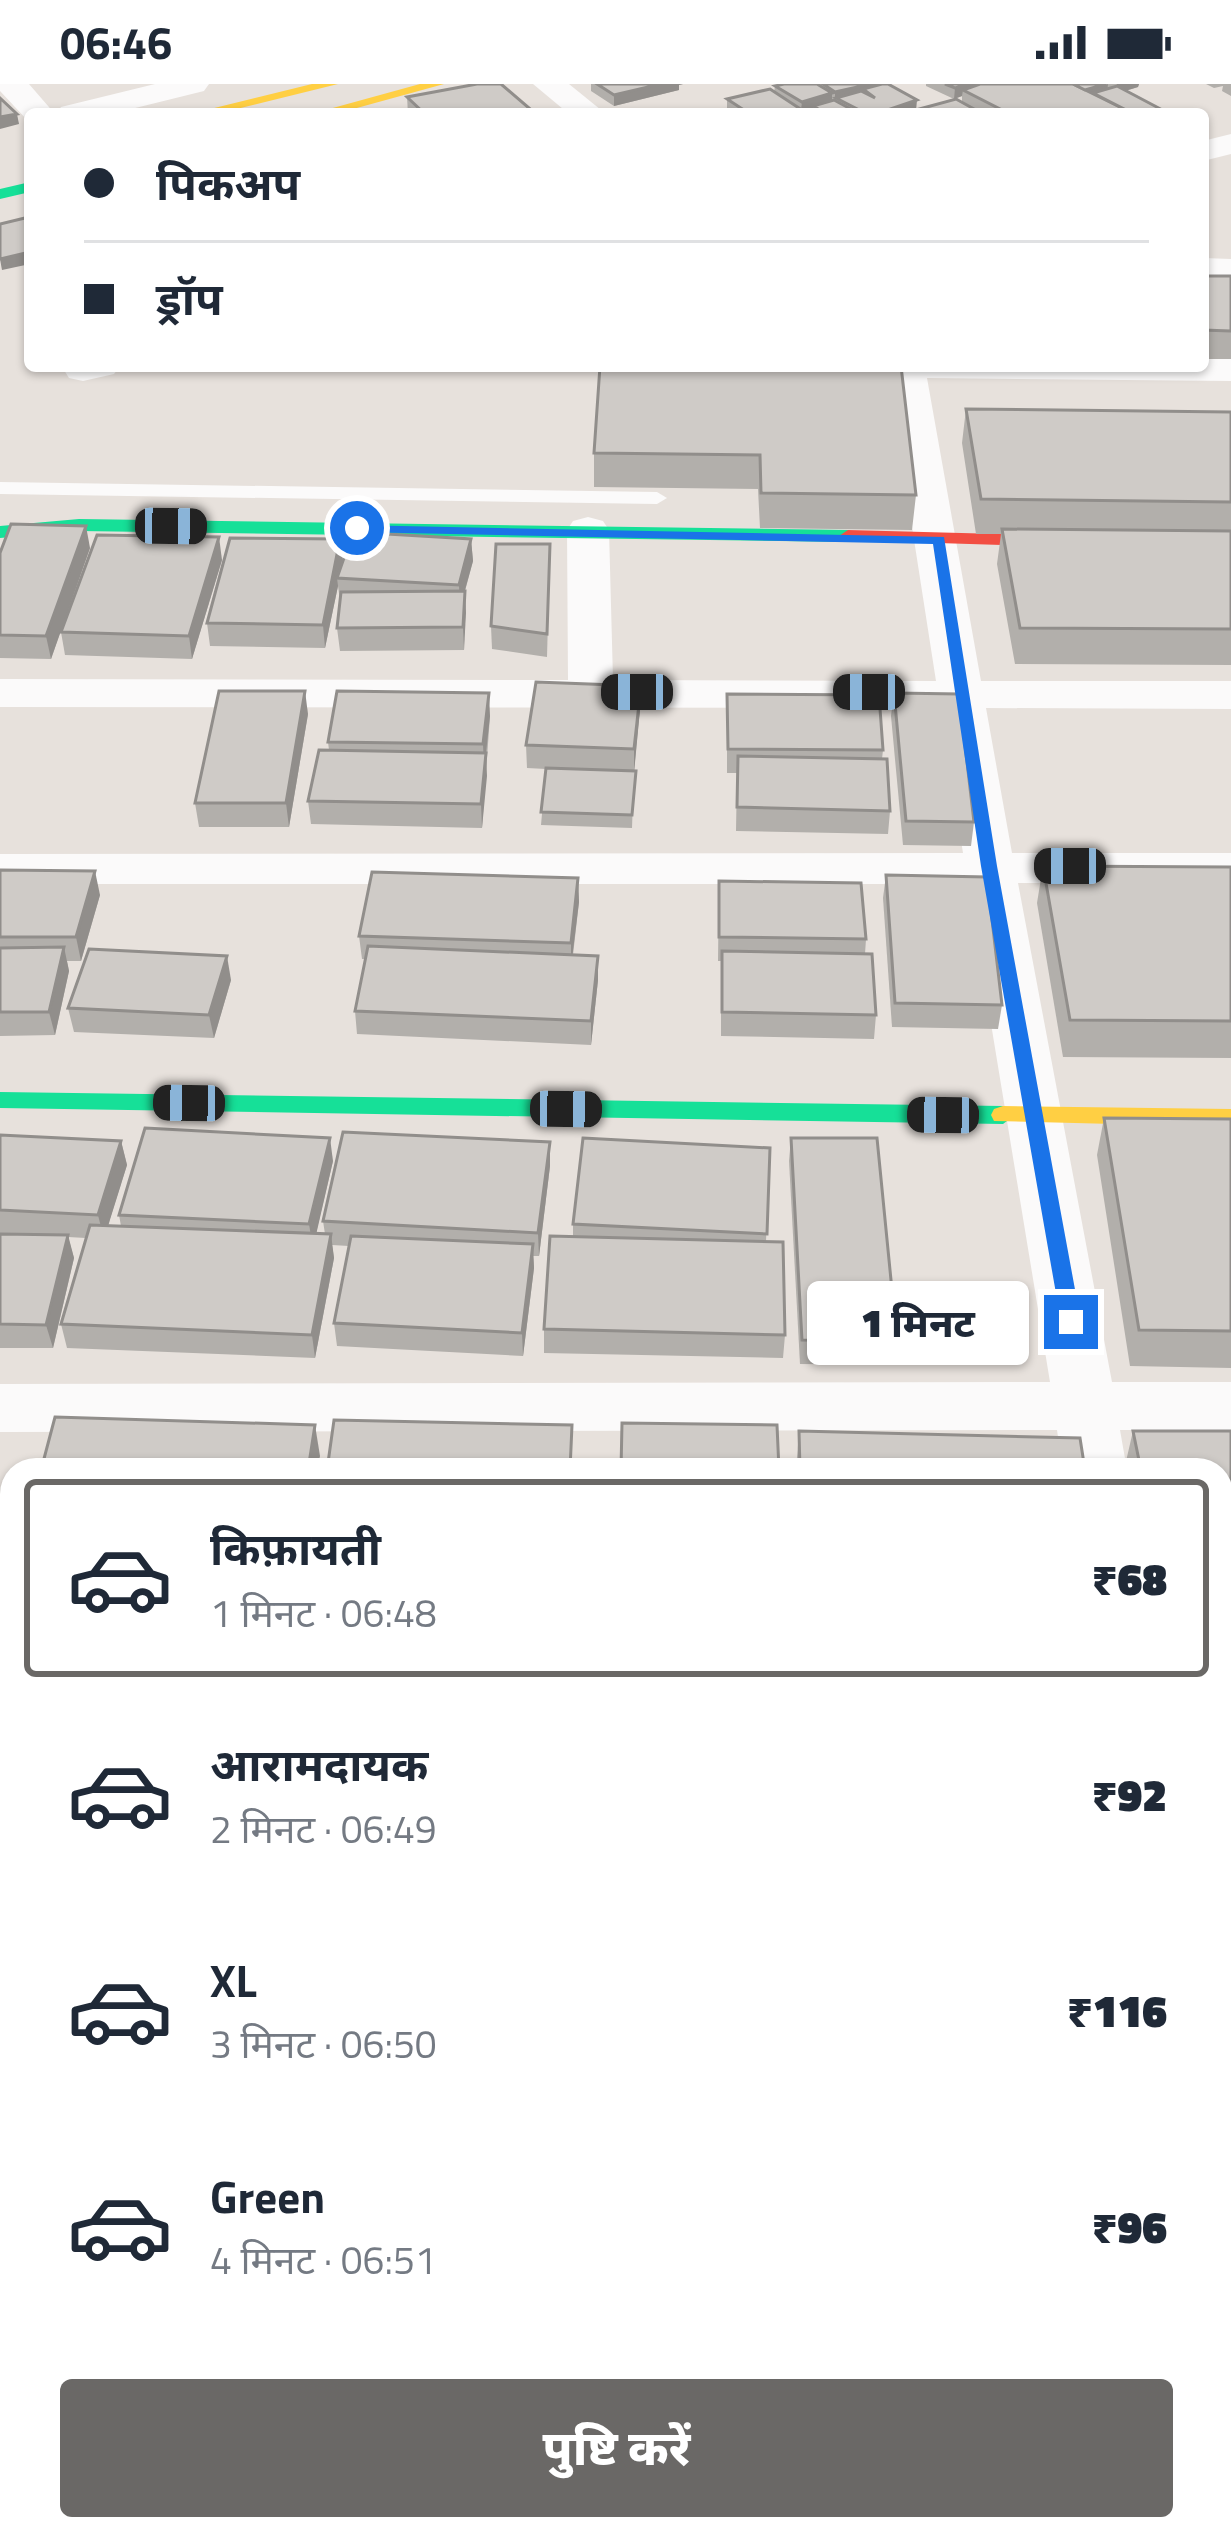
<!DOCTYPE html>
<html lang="hi">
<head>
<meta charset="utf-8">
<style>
	:root { --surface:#fff; --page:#f2f2f3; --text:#1f2937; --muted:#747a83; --line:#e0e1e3; --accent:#6a6866 }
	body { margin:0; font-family:"Titillium Web","Noto Sans Devanagari",sans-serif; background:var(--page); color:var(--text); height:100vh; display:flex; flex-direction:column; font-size:45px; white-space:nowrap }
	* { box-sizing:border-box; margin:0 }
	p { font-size:39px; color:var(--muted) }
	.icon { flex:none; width:66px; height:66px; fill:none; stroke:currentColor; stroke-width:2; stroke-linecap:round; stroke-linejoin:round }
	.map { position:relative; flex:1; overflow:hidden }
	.side { position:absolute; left:0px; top:1374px; width:1233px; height:1083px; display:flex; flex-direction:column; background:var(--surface); border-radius:36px 36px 0 0; box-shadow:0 3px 9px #0004 }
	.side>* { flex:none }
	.top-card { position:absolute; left:24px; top:24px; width:1185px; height:264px; border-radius:12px; box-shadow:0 3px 9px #0004; display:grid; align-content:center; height:264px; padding:0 60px; background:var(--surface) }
	.end { position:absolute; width:54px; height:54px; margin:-27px; border:15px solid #1a73e8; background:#fff; box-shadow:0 0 0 6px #fff }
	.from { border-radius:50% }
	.bubble { position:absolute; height:84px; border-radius:12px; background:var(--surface); box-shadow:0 3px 9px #0004; font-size:39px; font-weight:800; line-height:84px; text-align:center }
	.car { position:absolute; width:36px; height:72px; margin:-36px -18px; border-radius:15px; box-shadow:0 0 9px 3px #0007; background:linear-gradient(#222 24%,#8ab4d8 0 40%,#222 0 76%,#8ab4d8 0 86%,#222 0) }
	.top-card b { display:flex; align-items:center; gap:42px; height:114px; font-size:45px }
	.top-card b+b { border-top:3px solid var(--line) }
	.top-card i { width:30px; height:30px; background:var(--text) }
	ul { padding:21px 0 0; list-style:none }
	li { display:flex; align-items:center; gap:36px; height:198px; margin:0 24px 18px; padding:0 36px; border:6px solid transparent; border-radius:12px }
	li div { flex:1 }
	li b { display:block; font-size:45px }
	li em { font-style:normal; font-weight:800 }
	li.selected { border-color:var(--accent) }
	li>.icon { width:108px; height:108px; stroke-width:1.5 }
	.primary-button { display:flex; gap:24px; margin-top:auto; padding:24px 60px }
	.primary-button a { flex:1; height:138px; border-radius:12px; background:var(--accent); color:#fff; font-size:48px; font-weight:800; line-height:138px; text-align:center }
	.status { display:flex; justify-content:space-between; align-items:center; height:84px; padding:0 60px; background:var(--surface); direction:ltr }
	.status svg { height:33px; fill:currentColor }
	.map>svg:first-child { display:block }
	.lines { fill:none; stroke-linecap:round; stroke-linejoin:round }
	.lane { fill:#fbfafa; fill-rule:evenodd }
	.street { fill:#fbfafa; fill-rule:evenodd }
	.fast { fill:#16e098; fill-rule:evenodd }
	.slow { fill:#ffcf43; fill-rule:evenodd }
	.jam { fill:#f24e42; fill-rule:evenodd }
	.wall { fill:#b2afab }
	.shaded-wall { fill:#918e8b }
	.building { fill:#cfcbc7; stroke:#918e8b; stroke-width:3 }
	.route { fill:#1a73e8 }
</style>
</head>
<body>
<div class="status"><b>06:46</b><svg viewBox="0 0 49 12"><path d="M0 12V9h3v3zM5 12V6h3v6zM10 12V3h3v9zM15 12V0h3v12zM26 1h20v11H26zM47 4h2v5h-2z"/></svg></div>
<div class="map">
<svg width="1231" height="2455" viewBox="0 0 1231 2455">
	<rect width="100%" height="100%" fill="#e7e1dc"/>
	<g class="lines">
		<!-- lane -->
		<path class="lane" d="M0 398 657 408 667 414 657 420 0 410Z"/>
		<!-- street -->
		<g class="street">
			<path d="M0 0H29L55 30H30L28 37 0 7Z"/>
			<path d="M155 0H209L204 7 111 30H56L61 23Z"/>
			<path d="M533 0H569L606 30H569Z"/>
			<path d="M1231 50V70L1203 77V57Z"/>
			<path d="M1203 174 1231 175V197L1203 196Z"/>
			<path d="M1203 274 1231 275V297L927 294 981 597H1231V625L986 624 1012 769H1231V799H1018L1112 1298H1231V1346H1120L1127 1386H1063L1057 1346 0 1348V1300L1050 1298 968 800H0V770L963 769 940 624 0 623V595L568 596 567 446 573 437 588 433 603 437 609 446 613 596 936 597 887 282H1203Z"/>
			<path d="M67 282H120L114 290 83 297 69 294 64 286Z"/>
			<rect x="0" y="1642" width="12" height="62"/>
			<rect x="1221" y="1644" width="10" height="62"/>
			<rect x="0" y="2040" width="12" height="78"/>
			<rect x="1221" y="2049" width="10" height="80"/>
			<path d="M1221 2297 1231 2301V2455H1195L1191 2445H1221Z"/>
		</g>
		<!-- fast -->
		<g class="fast">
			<path d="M30 98V108L0 115V105Z"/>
			<path d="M79 435 848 446 857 452 848 458 79 447 0 454V442Z"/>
			<path d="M0 1008 1003 1022 1015 1031 1003 1040 0 1024Z"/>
		</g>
		<!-- slow -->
		<g class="slow">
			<path d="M312 0H338L216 30H190Z"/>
			<path d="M420 0H444L335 30H311Z"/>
			<path d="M1003 1022 1231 1025V1043L994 1037 991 1031 994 1025Z"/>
		</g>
		<!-- jam -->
		<path class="jam" d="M848 446 1231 456V468L841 456 839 452Z"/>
	</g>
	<!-- wall -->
	<g class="wall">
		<path d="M591 0H683L679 1V6L614 22 591 7Z"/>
		<path d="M784 0H888L916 25 962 18V12L954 15 926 2V0H1139L1138 3 1125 7 1170 30H912V28L907 30H803H812L813 25 802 28V30L732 29 727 26V15L774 8 775 2Z"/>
		<path d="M1206 0H1231V12L1222 7 1223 2 1214 4Z"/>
		<path d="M407 13 536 30H408Z"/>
		<rect x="1203" y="192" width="28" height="83"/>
		<path d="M600 282 916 411 912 446 760 444 758 405 594 403V369Z"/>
		<path d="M966 325 1231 328V581L1015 580 997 480 1001 450H976L962 359Z"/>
		<path d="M340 455 343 478 471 455 473 477 465 507 464 566 340 567 337 544 340 517 338 502 325 564 210 562 207 539Z"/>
		<path d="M550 460 547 573 492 565 491 542Z"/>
		<path d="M90 464 51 575 0 574V469Z"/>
		<path d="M222 476 192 575 65 571 61 548Z"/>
		<path d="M641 602 640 625 634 687 632 744 541 741 546 685 527 684 526 661Z"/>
		<path d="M894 609 974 738 971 762 903 761 891 632Z"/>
		<path d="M727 610 883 666 882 675 890 727 888 750 736 747 737 689H727Z"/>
		<path d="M308 630 289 743H199L195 719Z"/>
		<path d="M490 632 482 744 311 740 308 717 329 666 328 658Z"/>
		<path d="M1043 782 1231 783V974L1063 973 1037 819Z"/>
		<path d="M0 786 100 811 81 877H67L69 887 55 951 0 952Z"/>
		<path d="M886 791 1002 921 998 945 892 943 883 814Z"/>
		<path d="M578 794 579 818 573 871 598 872V896L591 961 357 950 355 927 366 875H362L359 852Z"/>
		<path d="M719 797 866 855 865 870 876 931 874 955 721 952V877H718Z"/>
		<path d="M231 896 214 954 74 948 68 924Z"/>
		<path d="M1104 1034 1231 1035V1284L1130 1282 1097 1071Z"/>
		<path d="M0 1051 121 1057 127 1081 108 1141 121 1142 119 1131 333 1077 316 1149 325 1150 323 1137 550 1082 539 1172H533L534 1184 523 1272 337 1262 334 1239 349 1162 332 1161 334 1174 315 1274 67 1264 61 1240 86 1154 68 1153 74 1174 53 1264H0V1150H25L0 1149Z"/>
		<path d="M791 1054 897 1257 894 1281 800 1280 789 1077Z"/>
		<path d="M770 1064 766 1157 785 1251 783 1274 544 1269V1245L573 1153V1140Z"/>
		<path d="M799 1347 1085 1386H796Z"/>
		<path d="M1133 1347H1231V1602H1221V1386H1124Z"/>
		<path d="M12 1498V1594H5L0 1579V1544Z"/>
		<path d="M0 1688H12V2009L0 2008Z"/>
	</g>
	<!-- shaded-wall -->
	<g class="shaded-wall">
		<path d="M661 0H683L679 1V6L614 22V11Z"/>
		<path d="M871 0H880L863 5V12L836 14 835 19V8Z"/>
		<path d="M969 0H998L963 6 962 12 954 15 955 4Z"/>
		<path d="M1108 0 1107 10 1100 12 1082 7Z"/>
		<path d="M1117 0H1139L1138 3 1115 10Z"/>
		<path d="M832 9V19L813 22V25L802 28V30H784L801 26 802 18Z"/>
		<path d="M917 16 916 27 907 30H876Z"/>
		<path d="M17 30 19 40 0 45V33Z"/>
		<path d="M30 168V180L2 186 0 175Z"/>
		<path d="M86 442 90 464 51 575 46 552Z"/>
		<path d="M219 453 222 476 192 575 189 552Z"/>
		<path d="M340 455 343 478 337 494 338 502 325 564 323 541Z"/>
		<path d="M471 455 473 477 460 524 459 501Z"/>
		<path d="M465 507 466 529 464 566 463 543Z"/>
		<path d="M641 602 640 625 634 689V665Z"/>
		<path d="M305 607 308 630 289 743 286 719Z"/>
		<path d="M489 609 490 632 486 669 487 692 482 744 481 720 484 683 483 660Z"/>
		<path d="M95 787 100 811 81 877 76 853Z"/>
		<path d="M578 794 579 818 571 883V859Z"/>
		<path d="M64 863 69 887 55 951 49 928Z"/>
		<path d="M227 872 231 896 214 954 209 931Z"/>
		<path d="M598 872V896L591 961V937Z"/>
		<path d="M330 1054 333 1077 313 1164 309 1140Z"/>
		<path d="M121 1057 127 1081 104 1155 98 1131Z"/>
		<path d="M550 1058V1082L539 1172 538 1149Z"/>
		<path d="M331 1150 334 1174 315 1274 312 1251Z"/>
		<path d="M68 1151 74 1174 53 1264 46 1241Z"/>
		<path d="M533 1160 534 1184 523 1272 522 1249Z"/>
		<path d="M315 1341 320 1372 317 1386H308Z"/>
		<path d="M12 2324V2417L5 2455H0V2390Z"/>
		<path d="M312 2445H320L319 2455H311Z"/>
	</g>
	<!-- building -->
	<g class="building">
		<path d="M477 0H501L536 30H425L407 13Z"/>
		<path d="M597 0H661L614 11Z"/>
		<path d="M784 0H817L832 9 802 18 775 2Z"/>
		<path d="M823 0H871L835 8Z"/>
		<path d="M882 0H888L917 16 876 30H867L836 14 861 7 875 14 863 5Z"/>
		<path d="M945 0H969L955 4Z"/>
		<path d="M980 0H1073L1134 30H1010L963 6Z"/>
		<path d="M1073 0H1106L1085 6Z"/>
		<path d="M1117 2 1170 30H1134L1093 9Z"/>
		<path d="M770 5 802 26 784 30H750L727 15Z"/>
		<path d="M0 14 17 30 0 33Z"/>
		<path d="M956 15 983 30H918L912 27Z"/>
		<path d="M834 16 860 30H827L813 22Z"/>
		<path d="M25 134 30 140V168L0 175V140Z"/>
		<path d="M1203 192H1231V247L1203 246Z"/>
		<path d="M600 282H901L916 411 761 409 760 371 594 369Z"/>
		<path d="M966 325 1231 328V418L981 415Z"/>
		<path d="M11 440 86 442 46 552 0 551V469Z"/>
		<path d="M1002 445 1231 447V545L1020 544Z"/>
		<path d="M353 448 471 455 459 501 337 494Z"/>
		<path d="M97 451 219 453 189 552 61 548Z"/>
		<path d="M230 454 340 455 323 541 207 539Z"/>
		<path d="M496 460H550L547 550 491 542Z"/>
		<path d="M465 507 463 543 337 544 341 508Z"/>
		<path d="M536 598 641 602 634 665 526 661Z"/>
		<path d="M219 607H305L286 719H195Z"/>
		<path d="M337 607 489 609 483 660 328 658Z"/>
		<path d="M894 609 959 610 974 738 906 737Z"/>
		<path d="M727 610 879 611 883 666 728 665Z"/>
		<path d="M319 666 486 669 481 720 308 717Z"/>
		<path d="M738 672 887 675 890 727 737 723Z"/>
		<path d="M546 684 636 687 632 731 541 728Z"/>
		<path d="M1043 782 1231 783V937L1070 936Z"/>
		<path d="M0 786 95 787 76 853H0Z"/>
		<path d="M372 788 578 794 571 859 359 852Z"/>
		<path d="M886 791 987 793 1002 921 895 919Z"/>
		<path d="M719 797 861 799 866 855 719 853Z"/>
		<path d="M368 862 598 872 591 937 355 927Z"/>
		<path d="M64 863 49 928H0V864Z"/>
		<path d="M89 865 227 872 209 931 68 924Z"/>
		<path d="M722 867 872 870 876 931 722 928Z"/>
		<path d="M1104 1034 1231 1035V1247L1139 1246Z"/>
		<path d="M145 1044 330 1054 309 1140 119 1131Z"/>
		<path d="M343 1048 550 1058 538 1149 323 1137Z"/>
		<path d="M0 1051 121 1057 98 1131 0 1126Z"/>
		<path d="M583 1054 770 1064 767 1150 573 1140Z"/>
		<path d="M791 1054H877L897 1257 802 1256Z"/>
		<path d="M90 1141 331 1150 312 1251 61 1240Z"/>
		<path d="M0 1150 68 1151 46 1241 0 1240Z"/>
		<path d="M351 1152 533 1160 522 1249 334 1239Z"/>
		<path d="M550 1152 783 1158 785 1251 544 1245Z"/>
		<path d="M55 1333 315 1341 308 1386H41Z"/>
		<path d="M334 1336 572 1341 570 1386H327Z"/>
		<path d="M622 1339 777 1341 779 1386H621Z"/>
		<path d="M799 1347 1080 1354 1085 1386H800Z"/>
		<path d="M1133 1347H1231V1567H1221V1386H1141Z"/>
		<path d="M12 1498V1565L0 1564V1544Z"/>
		<rect x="0" y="1688" width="12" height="295"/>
		<path d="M0 2141H12V2324L0 2390Z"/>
		<path d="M27 2445H312L311 2455H25Z"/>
		<path d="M341 2445H590L589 2455H340Z"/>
		<rect x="614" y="2445" width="178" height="10"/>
		<path d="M818 2445H1011L1012 2455H819Z"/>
	</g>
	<!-- route -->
	<path class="route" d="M352 441 944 453 997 782 1081 1238 1078 1244H1064L1061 1238 981 782 933 460 357 448Z"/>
</svg>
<i class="end from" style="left:357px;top:444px"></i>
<i class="end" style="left:1071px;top:1238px"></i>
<div class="bubble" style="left:807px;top:1197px;width:222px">1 मिनट</div>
<i class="car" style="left:171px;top:442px;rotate:91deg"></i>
<i class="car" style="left:637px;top:608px;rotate:270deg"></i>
<i class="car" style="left:869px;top:608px;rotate:270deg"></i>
<i class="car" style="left:1070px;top:782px;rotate:270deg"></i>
<i class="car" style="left:189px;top:1019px;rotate:271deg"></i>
<i class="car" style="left:566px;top:1025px;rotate:91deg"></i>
<i class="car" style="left:943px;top:1031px;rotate:271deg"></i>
<div class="top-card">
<b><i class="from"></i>पिकअप</b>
<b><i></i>ड्रॉप</b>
</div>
<section class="side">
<ul>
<li class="selected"><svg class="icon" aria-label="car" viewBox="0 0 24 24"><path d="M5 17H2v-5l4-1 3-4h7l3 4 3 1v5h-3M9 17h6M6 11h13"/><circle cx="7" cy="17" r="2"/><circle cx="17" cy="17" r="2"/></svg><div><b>किफ़ायती</b><p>1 मिनट · 06:48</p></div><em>₹68</em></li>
<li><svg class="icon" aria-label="car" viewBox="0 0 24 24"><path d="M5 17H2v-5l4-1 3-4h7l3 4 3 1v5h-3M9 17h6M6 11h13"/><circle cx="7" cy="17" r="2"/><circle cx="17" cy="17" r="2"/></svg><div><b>आरामदायक</b><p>2 मिनट · 06:49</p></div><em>₹92</em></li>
<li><svg class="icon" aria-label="car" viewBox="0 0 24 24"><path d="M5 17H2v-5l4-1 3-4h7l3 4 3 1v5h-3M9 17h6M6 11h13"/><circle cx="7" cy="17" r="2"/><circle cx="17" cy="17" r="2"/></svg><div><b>XL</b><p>3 मिनट · 06:50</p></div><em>₹116</em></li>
<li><svg class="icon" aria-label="car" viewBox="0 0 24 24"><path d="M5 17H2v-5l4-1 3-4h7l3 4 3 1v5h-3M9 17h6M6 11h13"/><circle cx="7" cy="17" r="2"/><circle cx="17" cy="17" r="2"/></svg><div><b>Green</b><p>4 मिनट · 06:51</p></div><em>₹96</em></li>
</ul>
<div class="primary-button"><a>पुष्टि करें</a></div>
</section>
</div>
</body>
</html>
